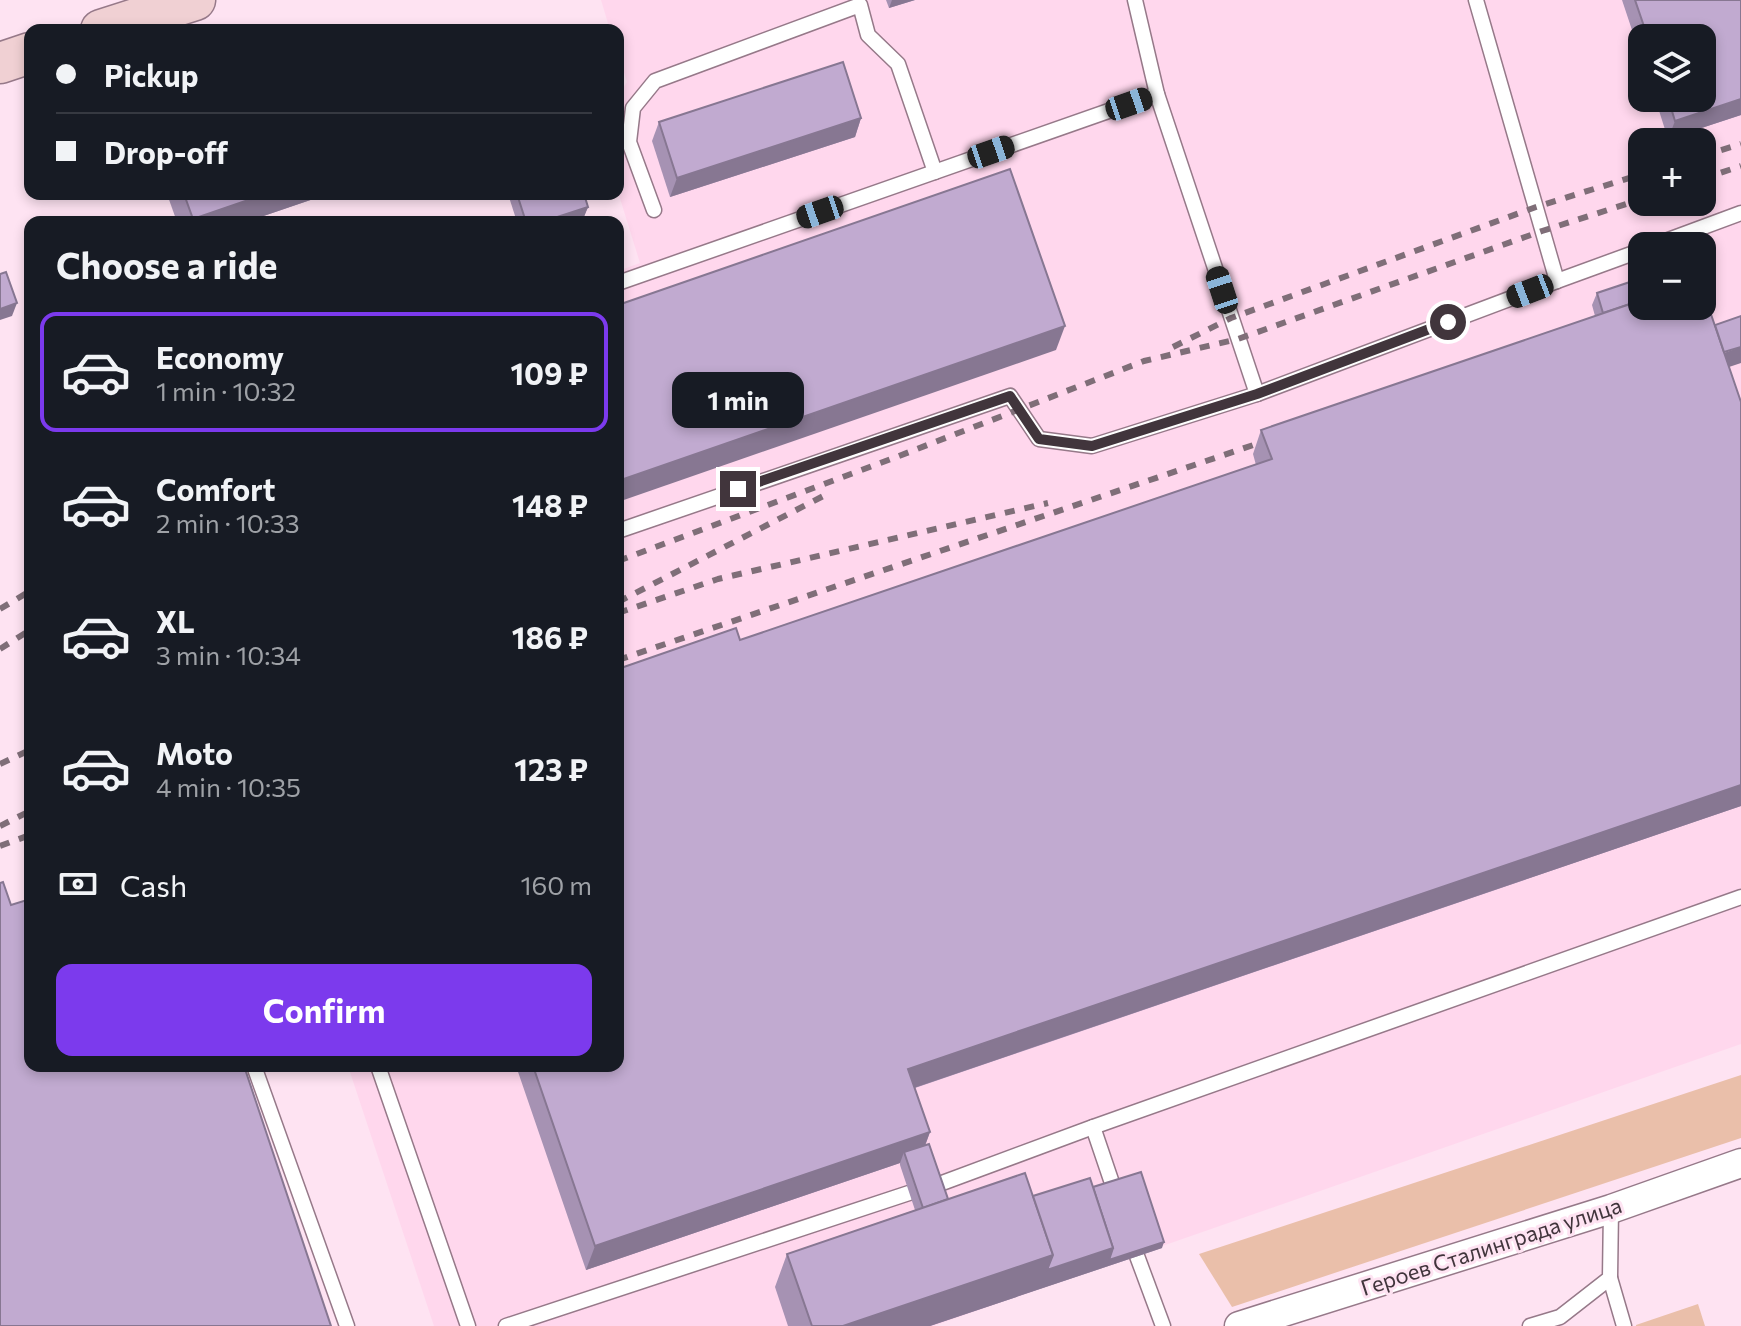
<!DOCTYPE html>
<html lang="en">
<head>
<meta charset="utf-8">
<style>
	:root { --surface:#171b24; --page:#242831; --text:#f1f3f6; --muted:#9ea1a6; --line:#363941; --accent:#7c3aed }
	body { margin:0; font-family:Commissioner,sans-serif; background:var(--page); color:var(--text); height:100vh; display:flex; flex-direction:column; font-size:30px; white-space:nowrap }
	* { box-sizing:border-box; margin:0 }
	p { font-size:26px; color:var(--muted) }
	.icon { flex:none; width:44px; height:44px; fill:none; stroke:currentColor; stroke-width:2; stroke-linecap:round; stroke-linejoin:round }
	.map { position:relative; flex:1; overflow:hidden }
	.drawer { position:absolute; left:24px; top:216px; width:600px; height:856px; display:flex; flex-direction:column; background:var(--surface); border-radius:16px; box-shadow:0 4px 12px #0003 }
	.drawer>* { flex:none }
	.hud { position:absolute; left:24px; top:24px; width:600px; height:176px; border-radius:16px; box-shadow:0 4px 12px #0003; display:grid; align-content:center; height:176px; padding:0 32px; background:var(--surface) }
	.buttons { position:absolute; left:1628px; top:24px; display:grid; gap:16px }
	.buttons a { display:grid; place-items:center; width:88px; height:88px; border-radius:16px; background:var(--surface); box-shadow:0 4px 12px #0003; font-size:40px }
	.end { position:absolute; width:36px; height:36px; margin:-18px; border:10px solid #41353c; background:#fff; box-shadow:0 0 0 4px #fff }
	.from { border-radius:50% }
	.bubble { position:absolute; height:56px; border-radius:16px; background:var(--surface); box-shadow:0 4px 12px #0003; font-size:26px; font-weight:700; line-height:56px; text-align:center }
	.car { position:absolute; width:24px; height:48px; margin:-24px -12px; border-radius:10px; box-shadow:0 0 6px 2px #0007; background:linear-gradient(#222 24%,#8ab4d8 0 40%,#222 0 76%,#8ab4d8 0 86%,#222 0) }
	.hud b { display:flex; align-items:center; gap:28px; height:76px; font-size:30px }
	.hud b+b { border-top:2px solid var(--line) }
	.hud i { width:20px; height:20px; background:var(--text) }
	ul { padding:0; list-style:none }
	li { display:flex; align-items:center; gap:24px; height:120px; margin:0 16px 12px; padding:0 16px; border:4px solid transparent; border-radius:16px }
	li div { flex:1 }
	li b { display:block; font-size:30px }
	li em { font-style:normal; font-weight:700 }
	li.on { border-color:var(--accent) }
	li>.icon { width:72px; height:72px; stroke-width:1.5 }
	h2 { padding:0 32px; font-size:36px; line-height:96px }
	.pay { display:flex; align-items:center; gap:20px; height:88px; padding:0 32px; font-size:30px }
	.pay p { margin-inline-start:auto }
	.button { display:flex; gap:16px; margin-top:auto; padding:16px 32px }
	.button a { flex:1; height:92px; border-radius:16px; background:var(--accent); color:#fff; font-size:32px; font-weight:700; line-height:92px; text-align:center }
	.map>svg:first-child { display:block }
	.built { fill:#ffd7ed; fill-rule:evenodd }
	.green { fill:#eabfaa }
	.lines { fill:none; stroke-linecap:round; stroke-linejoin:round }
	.lane-casing { stroke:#967989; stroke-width:17 }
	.street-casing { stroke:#967989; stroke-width:31 }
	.secondary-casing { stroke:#967989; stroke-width:43 }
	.lane { stroke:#fff; stroke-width:14 }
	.street { stroke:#fff; stroke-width:28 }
	.secondary { stroke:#f0d0d3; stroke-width:40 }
	.rail { stroke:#7f6e78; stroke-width:6; stroke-dasharray:10 10; stroke-linecap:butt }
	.wall { fill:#a692b3 }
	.shaded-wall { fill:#877792 }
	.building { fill:#c1aad0; stroke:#877792; stroke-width:2 }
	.route { stroke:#41353c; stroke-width:10 }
	.labels { text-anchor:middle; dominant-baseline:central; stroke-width:6; stroke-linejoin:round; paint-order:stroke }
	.street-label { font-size:22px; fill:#41353c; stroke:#fee3f2 }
</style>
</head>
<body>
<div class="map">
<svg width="1741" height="1326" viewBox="0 0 1741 1326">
	<rect width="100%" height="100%" fill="#fee3f2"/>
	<!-- built -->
	<path class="built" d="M601 0H1741V1044L933 1326H434L348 1066H618V271L640 263 618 192V96L627 82 618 54V30H610ZM1642 38H1702V98H1642ZM1642 142H1702V202H1642ZM1642 246H1702V306H1642Z"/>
	<!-- green -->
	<g class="green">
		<path d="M1741 1075V1138L1232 1307 1199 1254Z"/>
		<path d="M1698 1304 1705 1326H1636V1325Z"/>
	</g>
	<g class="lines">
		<defs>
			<g id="lane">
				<path d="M1135 0 1157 94"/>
				<path d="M1476 0 1557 281 1642 250"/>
				<path d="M654 210 629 142 633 108 655 81 860 5 868 35 898 64 935 172"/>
				<path d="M1652 246 1741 213"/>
				<path d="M618 283 1157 94 1257 394 1557 281"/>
				<path d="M618 531 1010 396 1039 439 1092 446 1257 394"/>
				<path d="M254 1066 347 1326"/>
				<path d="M378 1066 468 1326"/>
				<path d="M934 1186 1093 1127"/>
				<path d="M1113 1186 1093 1127 1741 897"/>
				<path d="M1137 1256 1163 1326"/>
				<path d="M1610 1278 1624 1326"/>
				<path d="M506 1326 909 1193"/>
				<path d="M1530 1326 1560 1317 1610 1278 1611 1209"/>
			</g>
			<path id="street" d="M1239 1326 1611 1209 1741 1163"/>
			<g id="secondary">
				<path d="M101 30 195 0"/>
				<path d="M0 63 30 53"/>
			</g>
		</defs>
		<!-- lane casing -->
		<use href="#lane" class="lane-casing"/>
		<!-- street casing -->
		<use href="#street" class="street-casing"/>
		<!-- secondary casing -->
		<use href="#secondary" class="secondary-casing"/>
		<!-- lane -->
		<use href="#lane" class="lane"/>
		<!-- street -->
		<use href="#street" class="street"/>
		<!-- secondary -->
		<use href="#secondary" class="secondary"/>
		<!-- rail -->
		<g class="rail">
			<path d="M1702 156 1741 144"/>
			<path d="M1702 179 1741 166"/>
			<path d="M1173 347 1231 318 1536 207 1642 174"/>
			<path d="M618 561 899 456 1144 361 1238 339 1542 231 1642 199"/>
			<path d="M618 602 831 492"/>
			<path d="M0 609 30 591"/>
			<path d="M618 613 718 579 1048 503"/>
			<path d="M0 649 30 630"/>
			<path d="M618 660 1277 437"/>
			<path d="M0 764 30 750"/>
			<path d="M0 826 30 811"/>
			<path d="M0 846 30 835"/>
		</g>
	</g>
	<!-- wall -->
	<g class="wall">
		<path d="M886 0H915L889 8Z"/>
		<path d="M1622 0H1741V115L1668 139 1655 98H1702V38H1642V60Z"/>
		<path d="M861 118 855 137 670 197 652 141 659 122Z"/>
		<path d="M167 194H328L246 222H177Z"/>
		<path d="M508 194H584L588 207 583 219 575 222H517Z"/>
		<path d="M1597 293 1729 367 1741 402V806L915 1088 930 1132 925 1146 948 1199 1033 1196 1093 1187 1162 1248 930 1326H788L775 1287 787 1254 915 1210 900 1165V1163L586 1270 516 1066H618L740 640 1256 465 1253 454 1261 430 1595 316 1592 305Z"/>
	</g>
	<!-- shaded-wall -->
	<g class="shaded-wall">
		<path d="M892 0H915L889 8Z"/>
		<path d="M1741 99V115L1668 139 1675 121Z"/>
		<path d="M861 118 855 137 670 197 677 178Z"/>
		<path d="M266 194H328L246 222H192L193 219Z"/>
		<path d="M588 207 583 219 575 222H542Z"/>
		<path d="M17 303 12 316 0 320V309Z"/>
		<path d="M1065 326 1056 350 618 502V481Z"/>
		<path d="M1741 347V363L1714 372 1721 354Z"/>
		<path d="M1741 785V806L899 1093 908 1069Z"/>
		<path d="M930 1132 921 1156 904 1152 900 1163 586 1270 595 1246Z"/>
		<path d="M1164 1242 1162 1248 930 1326H843L1053 1255Z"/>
	</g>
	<!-- building -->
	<g class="building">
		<path d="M1635 0H1741V99L1675 121 1668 98H1702V38H1648Z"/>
		<path d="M843 62 861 118 677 178 659 122Z"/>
		<path d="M1010 169 1065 326 618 481V305Z"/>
		<path d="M184 194H266L193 219Z"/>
		<path d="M517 194H584L588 207 542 222H526Z"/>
		<path d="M6 272 17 303 0 309V274Z"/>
		<path d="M1642 278V300L1603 313 1597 293Z"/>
		<path d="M1702 288 1741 402V785L908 1069 930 1132 595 1246 533 1066H618V669L736 628 740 640 1272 459 1261 430 1642 300V306H1702Z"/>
		<path d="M1741 316V347L1724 352 1715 325Z"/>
		<path d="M3 882 11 905 30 899V1066H244L331 1326H0V883Z"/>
		<path d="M929 1144 948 1199 923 1208 904 1152Z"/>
		<path d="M1141 1172 1164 1242 1109 1260 1113 1248 1093 1187Z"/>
		<path d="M1025 1173 1053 1255 843 1326H812L787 1254Z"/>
		<path d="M1090 1178 1113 1248 1047 1270 1053 1255 1033 1196Z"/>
	</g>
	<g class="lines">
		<!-- route -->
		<path class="route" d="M738 489 1010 396 1039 439 1092 446 1257 394 1448 322"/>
	</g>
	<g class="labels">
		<!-- street labels -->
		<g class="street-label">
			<text transform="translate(1491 1246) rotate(-18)">Героев Сталинграда улица</text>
		</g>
	</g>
</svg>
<div class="buttons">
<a><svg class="icon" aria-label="layers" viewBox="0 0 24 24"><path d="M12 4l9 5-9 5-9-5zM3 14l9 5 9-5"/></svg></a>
<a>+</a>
<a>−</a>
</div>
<i class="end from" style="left:1448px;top:322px"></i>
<i class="end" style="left:738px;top:489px"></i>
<div class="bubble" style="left:672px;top:372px;width:132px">1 min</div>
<i class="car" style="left:1129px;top:104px;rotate:71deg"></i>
<i class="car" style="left:991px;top:152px;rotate:71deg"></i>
<i class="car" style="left:820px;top:212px;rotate:251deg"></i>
<i class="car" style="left:1222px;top:290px;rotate:342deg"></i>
<i class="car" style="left:1530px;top:291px;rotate:249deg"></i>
<div class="hud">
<b><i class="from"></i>Pickup</b>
<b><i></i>Drop-off</b>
</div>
<section class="drawer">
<h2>Choose a ride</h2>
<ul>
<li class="on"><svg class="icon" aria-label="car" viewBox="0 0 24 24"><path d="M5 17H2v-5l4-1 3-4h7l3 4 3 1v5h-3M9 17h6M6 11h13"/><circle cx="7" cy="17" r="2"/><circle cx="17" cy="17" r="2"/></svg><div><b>Economy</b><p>1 min · 10:32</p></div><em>109 ₽</em></li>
<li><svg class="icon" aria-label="car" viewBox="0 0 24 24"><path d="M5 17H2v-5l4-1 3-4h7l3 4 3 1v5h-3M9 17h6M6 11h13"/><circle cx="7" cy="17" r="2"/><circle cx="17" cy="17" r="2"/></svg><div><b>Comfort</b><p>2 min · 10:33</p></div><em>148 ₽</em></li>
<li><svg class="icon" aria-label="car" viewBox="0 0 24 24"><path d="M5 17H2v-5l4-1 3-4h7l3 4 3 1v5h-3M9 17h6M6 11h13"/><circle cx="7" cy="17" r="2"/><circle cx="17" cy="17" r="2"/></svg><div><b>XL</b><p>3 min · 10:34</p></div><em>186 ₽</em></li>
<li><svg class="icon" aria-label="car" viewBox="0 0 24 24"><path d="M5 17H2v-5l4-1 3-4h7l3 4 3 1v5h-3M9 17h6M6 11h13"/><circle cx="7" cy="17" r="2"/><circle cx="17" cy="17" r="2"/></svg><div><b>Moto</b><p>4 min · 10:35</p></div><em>123 ₽</em></li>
</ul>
<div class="pay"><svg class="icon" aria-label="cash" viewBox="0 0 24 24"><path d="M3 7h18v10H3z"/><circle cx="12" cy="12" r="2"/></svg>Cash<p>160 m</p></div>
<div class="button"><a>Confirm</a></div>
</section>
</div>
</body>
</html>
